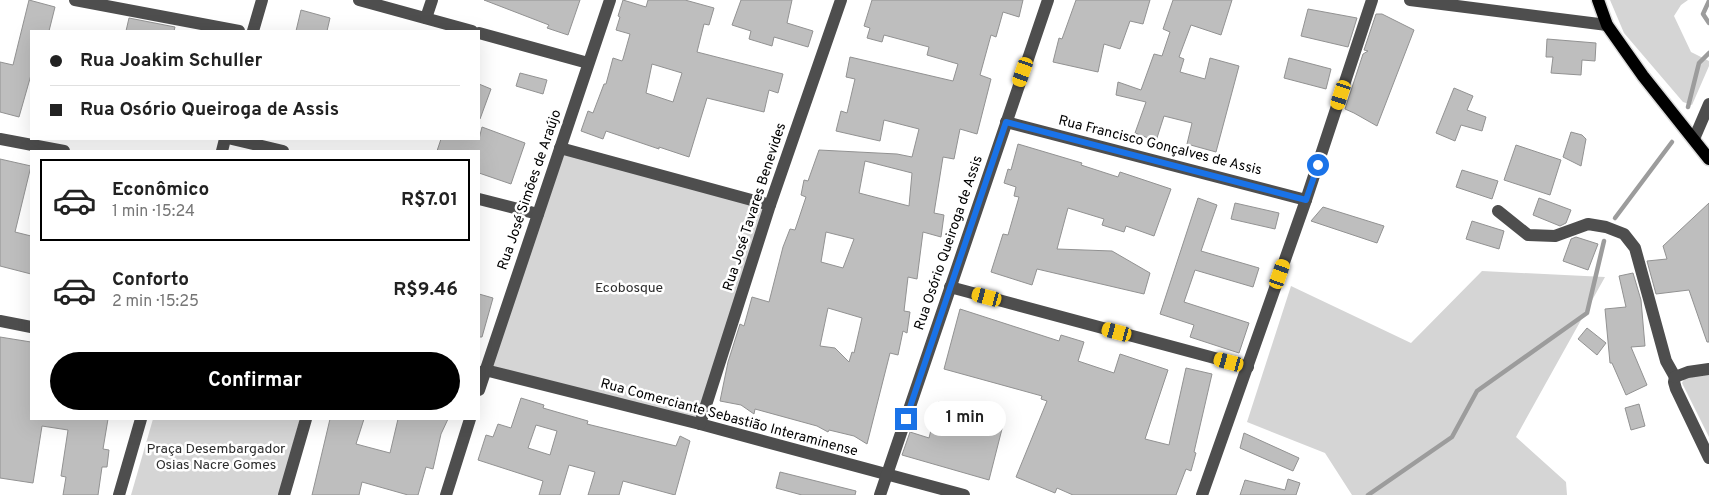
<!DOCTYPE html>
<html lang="pt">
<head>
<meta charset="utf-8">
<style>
	:root { --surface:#fff; --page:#f6f6f6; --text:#222; --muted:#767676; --line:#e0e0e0; --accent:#000 }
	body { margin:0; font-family:Overpass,sans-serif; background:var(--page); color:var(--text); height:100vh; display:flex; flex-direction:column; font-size:19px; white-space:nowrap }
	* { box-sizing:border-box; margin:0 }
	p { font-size:16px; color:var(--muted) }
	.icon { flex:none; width:28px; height:28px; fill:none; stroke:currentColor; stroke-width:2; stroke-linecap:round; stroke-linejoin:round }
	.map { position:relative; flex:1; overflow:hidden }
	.drawer { position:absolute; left:30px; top:150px; width:450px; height:270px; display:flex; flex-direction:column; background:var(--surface); border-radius:0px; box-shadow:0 5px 20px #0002 }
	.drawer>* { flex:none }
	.banner { position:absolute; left:30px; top:30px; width:450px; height:110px; border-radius:0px; box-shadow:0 5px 20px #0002; display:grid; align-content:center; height:110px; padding:0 20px; background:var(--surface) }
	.end { position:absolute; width:22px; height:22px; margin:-11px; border:6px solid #1a73e8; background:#fff; box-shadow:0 0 0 2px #fff }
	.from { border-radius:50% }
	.bubble { position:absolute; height:35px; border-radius:18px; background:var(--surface); box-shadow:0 5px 20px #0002; font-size:16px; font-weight:700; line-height:35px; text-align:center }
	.car { position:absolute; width:15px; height:30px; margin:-15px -8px; border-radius:6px; box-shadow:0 0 4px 1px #0007; background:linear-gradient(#f5c518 24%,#345 0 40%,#f5c518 0 76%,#345 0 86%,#f5c518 0) }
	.banner b { display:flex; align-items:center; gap:18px; height:48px; font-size:19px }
	.banner b+b { border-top:1px solid var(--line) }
	.banner i { width:12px; height:12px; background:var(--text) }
	ul { padding:9px 0 0; list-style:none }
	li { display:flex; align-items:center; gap:15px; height:82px; margin:0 10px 8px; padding:0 10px; border:2px solid transparent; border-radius:0px }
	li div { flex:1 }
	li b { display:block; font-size:19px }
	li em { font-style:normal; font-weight:700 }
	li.active { border-color:var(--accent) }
	li>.icon { width:45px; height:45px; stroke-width:1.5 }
	.button { display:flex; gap:10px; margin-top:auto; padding:10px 20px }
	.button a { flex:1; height:58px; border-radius:30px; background:var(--accent); color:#fff; font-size:20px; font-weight:700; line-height:58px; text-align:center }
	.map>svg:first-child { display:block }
	.green { fill:#d5d5d5 }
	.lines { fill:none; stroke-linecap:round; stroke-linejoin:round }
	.stream { stroke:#9c9c9c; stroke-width:4.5 }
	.building { fill:#bebebe; stroke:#929292; fill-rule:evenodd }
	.major-casing { stroke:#dbdbdb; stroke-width:15 }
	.minor { stroke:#4e4e4e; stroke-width:12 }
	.major { stroke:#000; stroke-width:12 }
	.route { stroke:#1a73e8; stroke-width:6 }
	.labels { text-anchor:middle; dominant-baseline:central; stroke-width:5; stroke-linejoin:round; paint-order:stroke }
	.street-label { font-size:14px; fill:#000; stroke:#fff }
	.park-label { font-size:14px; fill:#2c2c2c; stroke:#fff }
</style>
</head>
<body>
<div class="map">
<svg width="1709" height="495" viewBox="0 0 1709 495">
	<rect width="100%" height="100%" fill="#fff"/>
	<!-- green -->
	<g class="green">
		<path d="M1610 0H1688L1681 5 1674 16 1691 52 1709 61V66L1692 105 1683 102 1624 33Z"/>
		<path d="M560 148 770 205 700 424 485 370Z"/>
		<path d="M1482 271 1605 277 1516 437 1566 482 1567 495H1352L1325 453 1247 422 1291 286 1411 343Z"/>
		<path d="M1709 373V437L1682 383 1684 379Z"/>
		<path d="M153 419H300L279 495H131Z"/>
	</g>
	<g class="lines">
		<!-- stream -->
		<g class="stream">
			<path d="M1709 1 1703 14 1709 23"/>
			<path d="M1688 107 1699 63 1709 53"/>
			<path d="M1615 218 1672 142"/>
			<path d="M1368 495 1452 437 1477 391 1587 313 1604 241"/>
		</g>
	</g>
	<!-- building -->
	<g class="building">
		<path d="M29 0 55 7 49 31H31V75L19 117 0 112V62L13 65Z"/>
		<path d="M484 0H580L568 35 547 28 549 25Z"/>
		<path d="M623 0 646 7 648 0H685L714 8 709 25 704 24 697 52 783 74 778 93 769 90 764 112 707 98 689 157 659 147V149L606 131 603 139 581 131 588 111 593 113 604 84H606L613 58 622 61 623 59 630 34 616 30 620 17 618 16ZM652 64 682 73 673 102 646 93Z"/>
		<path d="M741 0H792L787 23 813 31 808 47 774 37 772 46 749 39 751 31 732 25Z"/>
		<path d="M872 0H1023L1019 17 1003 12 996 37 991 35 980 75 991 79 977 134 960 129 954 159 943 157 934 213 944 215 941 237 923 232 917 279 908 277 904 311 910 312 907 333 903 331 898 355 890 353 867 444 854 436 829 430 828 432 817 426 755 409 754 414 741 405 720 401 728 362 740 324 744 326 752 297 769 302 783 247 790 229 795 230 806 197 801 195 804 180 808 181 819 150 897 154 912 157 919 129 884 120 880 141 836 131 841 111 847 113 855 79 846 77 850 57 953 81 958 64 927 55 929 47 884 35 882 42 867 38 870 28 864 26ZM865 161 912 173 909 206 859 193ZM826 232 854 239 843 268 821 262ZM828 308 862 318 854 353 852 352 849 362 835 348 820 346Z"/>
		<path d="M1076 0H1150L1143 24 1130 21 1120 49 1104 44 1098 72 1053 62 1059 38 1062 39Z"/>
		<path d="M1173 0H1232L1221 35 1191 25 1179 57 1184 59 1180 72 1205 79 1210 58 1239 66 1216 152 1187 144 1192 123 1164 116 1156 141 1135 133 1146 102 1116 95 1118 82 1141 90 1154 54 1162 56 1170 32 1163 29Z"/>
		<path d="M1308 9 1357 18 1348 47 1301 36Z"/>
		<path d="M301 10 330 18 327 31H296Z"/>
		<path d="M1376 14H1382L1414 30 1377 126 1354 113 1345 109 1363 54 1368 51 1364 50Z"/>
		<path d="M129 18 175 27 174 31H126Z"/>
		<path d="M1547 39 1596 43 1595 61 1582 60 1581 75 1551 73 1553 57H1546Z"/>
		<path d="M1289 58 1331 69 1326 89 1284 78Z"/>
		<path d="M520 73 547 80 543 94 516 86Z"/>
		<path d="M479 84 491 89 480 119H479Z"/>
		<path d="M1454 88 1473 96 1467 110 1486 117 1482 131 1461 125 1455 141 1436 133Z"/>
		<path d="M482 127 525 143 511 184 479 173V151H437L441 139H479Z"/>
		<path d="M1571 132 1582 135 1586 139 1581 166 1563 157Z"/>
		<path d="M1018 144 1082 163 1081 165 1118 177 1120 172 1171 189 1154 236 1126 226 1124 232 1102 225 1104 219 1068 208 1057 249 1112 251 1150 273 1144 294 1037 269 1032 285 991 272 1003 234 1008 235 1019 197 1014 196 1016 187 1004 183 1008 169 1011 170Z"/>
		<path d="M1516 145 1561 160 1550 195 1504 180Z"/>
		<path d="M0 159 31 166 15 232 31 236V274L0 266Z"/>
		<path d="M1462 170 1498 181 1492 199 1456 187Z"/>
		<path d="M1198 198 1217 205 1201 251 1259 268 1253 287 1195 270 1184 302 1249 323 1239 353 1190 337 1194 325 1160 314Z"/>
		<path d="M1539 198 1571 210 1566 223 1560 226 1533 215Z"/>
		<path d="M1235 203 1279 213 1275 229 1231 219Z"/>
		<path d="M1709 203V342H1707L1689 290 1656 294 1647 261 1667 259 1663 246Z"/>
		<path d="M1323 207 1384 226 1377 243 1311 221Z"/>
		<path d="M1472 221 1504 231 1499 249 1466 239Z"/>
		<path d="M1576 237 1598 244 1588 270 1563 261 1571 239Z"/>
		<path d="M1633 273 1641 300 1645 346 1631 347 1647 385 1626 395 1612 363H1610L1605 309 1626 307 1619 276Z"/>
		<path d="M479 294 493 298 482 337H479Z"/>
		<path d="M960 309 1059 341 1061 335 1084 342 1078 361 1114 373 1120 354 1168 370 1145 439 1169 445 1186 368 1212 374 1194 452 1196 453 1191 471 1186 469 1176 495H1073L1057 488 1055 493 1016 477 1047 401 1041 399 1042 396 944 369Z"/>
		<path d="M1587 328 1606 343 1597 355 1578 339Z"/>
		<path d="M0 337 31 342V419H108L103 449 109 450 107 467H102L98 495H63L66 477 61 476 68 430 42 426 33 483 0 478Z"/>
		<path d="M521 398 544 405 543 408 588 421 587 424 676 446 680 436 690 441 675 495 623 481 619 495H588L595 472 569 465 560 495H539L543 481 478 460 486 435 493 437 498 424 511 428ZM536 425 557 431 550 455 528 448Z"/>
		<path d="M938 402 975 410 1004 421 989 480 902 455 910 432 929 438Z"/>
		<path d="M1639 404 1645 426 1631 430 1625 408Z"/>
		<path d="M330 419H364L356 444 390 453 398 419H448L441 434 433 469 426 467 418 495H408L362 482 359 495H312Z"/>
		<path d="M1244 433 1299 458 1293 471 1240 448Z"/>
		<path d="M780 472 856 491 855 495H802L776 488Z"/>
		<path d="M1288 479 1300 483 1296 495H1240L1245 480 1285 490Z"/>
	</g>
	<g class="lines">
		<defs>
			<path id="major" d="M1598 0 1607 25 1643 76 1709 159"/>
		</defs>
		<!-- major casing -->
		<use href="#major" class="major-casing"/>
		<!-- minor -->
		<g class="minor">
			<path d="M75 0 239 31"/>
			<path d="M359 0 472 31"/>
			<path d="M1410 0 1607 25"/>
			<path d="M426 18 432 0"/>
			<path d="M253 31 262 0"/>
			<path d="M479 33 588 63"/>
			<path d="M1006 122 1306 200"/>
			<path d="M0 139 64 151"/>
			<path d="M232 139 283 151"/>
			<path d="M1694 139 1709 104"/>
			<path d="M560 148 770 205"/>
			<path d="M222 151 225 139"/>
			<path d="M479 199 538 214"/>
			<path d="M1498 211 1528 235 1555 236 1588 224 1606 227 1624 234 1635 248 1666 361 1675 377"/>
			<path d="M950 287 1248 367"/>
			<path d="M0 321 31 327"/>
			<path d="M485 370 700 424 964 495"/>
			<path d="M1675 377 1674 382 1676 389 1709 458"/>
			<path d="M1675 377 1688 372 1709 369"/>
			<path d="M479 390 610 0"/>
			<path d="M700 424 770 205 841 0"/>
			<path d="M119 495 141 419"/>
			<path d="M284 495 306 419"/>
			<path d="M446 495 470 419"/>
			<path d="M880 495 1048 0"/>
			<path d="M1202 495 1306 200 1372 0"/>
		</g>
		<!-- major -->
		<use href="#major" class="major"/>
	</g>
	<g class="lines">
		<!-- route -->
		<path class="route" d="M906 419 1006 122 1306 200 1318 165"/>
	</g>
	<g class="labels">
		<!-- street labels -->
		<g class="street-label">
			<text transform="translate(1160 146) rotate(14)">Rua Francisco Gonçalves de Assis</text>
			<text transform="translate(530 190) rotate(-71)">Rua José Simões de Araújo</text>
			<text transform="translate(755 207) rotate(-72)">Rua José Tavares Benevides</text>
			<text transform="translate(949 243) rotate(-71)">Rua Osório Queiroga de Assis</text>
			<text transform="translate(729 418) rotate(15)">Rua Comerciante Sebastião Interaminense</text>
		</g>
		<!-- park labels -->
		<g class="park-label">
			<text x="629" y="288">Ecobosque</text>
			<text x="216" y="449">Praça Desembargador<tspan x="216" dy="16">Osias Nacre Gomes</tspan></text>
		</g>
	</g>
</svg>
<i class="end from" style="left:1318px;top:165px"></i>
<i class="end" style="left:906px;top:419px"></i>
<div class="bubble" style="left:924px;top:401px;width:82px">1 min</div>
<i class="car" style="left:1023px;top:72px;rotate:199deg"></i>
<i class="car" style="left:1341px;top:95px;rotate:198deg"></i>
<i class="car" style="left:1280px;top:274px;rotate:19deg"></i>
<i class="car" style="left:987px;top:297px;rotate:285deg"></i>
<i class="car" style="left:1117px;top:332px;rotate:285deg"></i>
<i class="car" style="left:1229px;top:362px;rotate:285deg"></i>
<div class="banner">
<b><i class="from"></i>Rua Joakim Schuller</b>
<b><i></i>Rua Osório Queiroga de Assis</b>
</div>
<section class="drawer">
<ul>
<li class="active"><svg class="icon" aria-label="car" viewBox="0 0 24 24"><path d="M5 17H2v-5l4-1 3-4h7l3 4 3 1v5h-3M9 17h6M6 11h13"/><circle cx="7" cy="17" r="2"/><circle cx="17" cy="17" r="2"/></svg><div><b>Econômico</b><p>1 min · 15:24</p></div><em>R$7.01</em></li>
<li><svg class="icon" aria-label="car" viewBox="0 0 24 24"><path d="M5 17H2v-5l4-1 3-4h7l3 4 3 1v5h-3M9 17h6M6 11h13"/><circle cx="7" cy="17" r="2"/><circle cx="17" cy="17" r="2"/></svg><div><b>Conforto</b><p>2 min · 15:25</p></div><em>R$9.46</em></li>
</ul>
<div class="button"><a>Confirmar</a></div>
</section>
</div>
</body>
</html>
